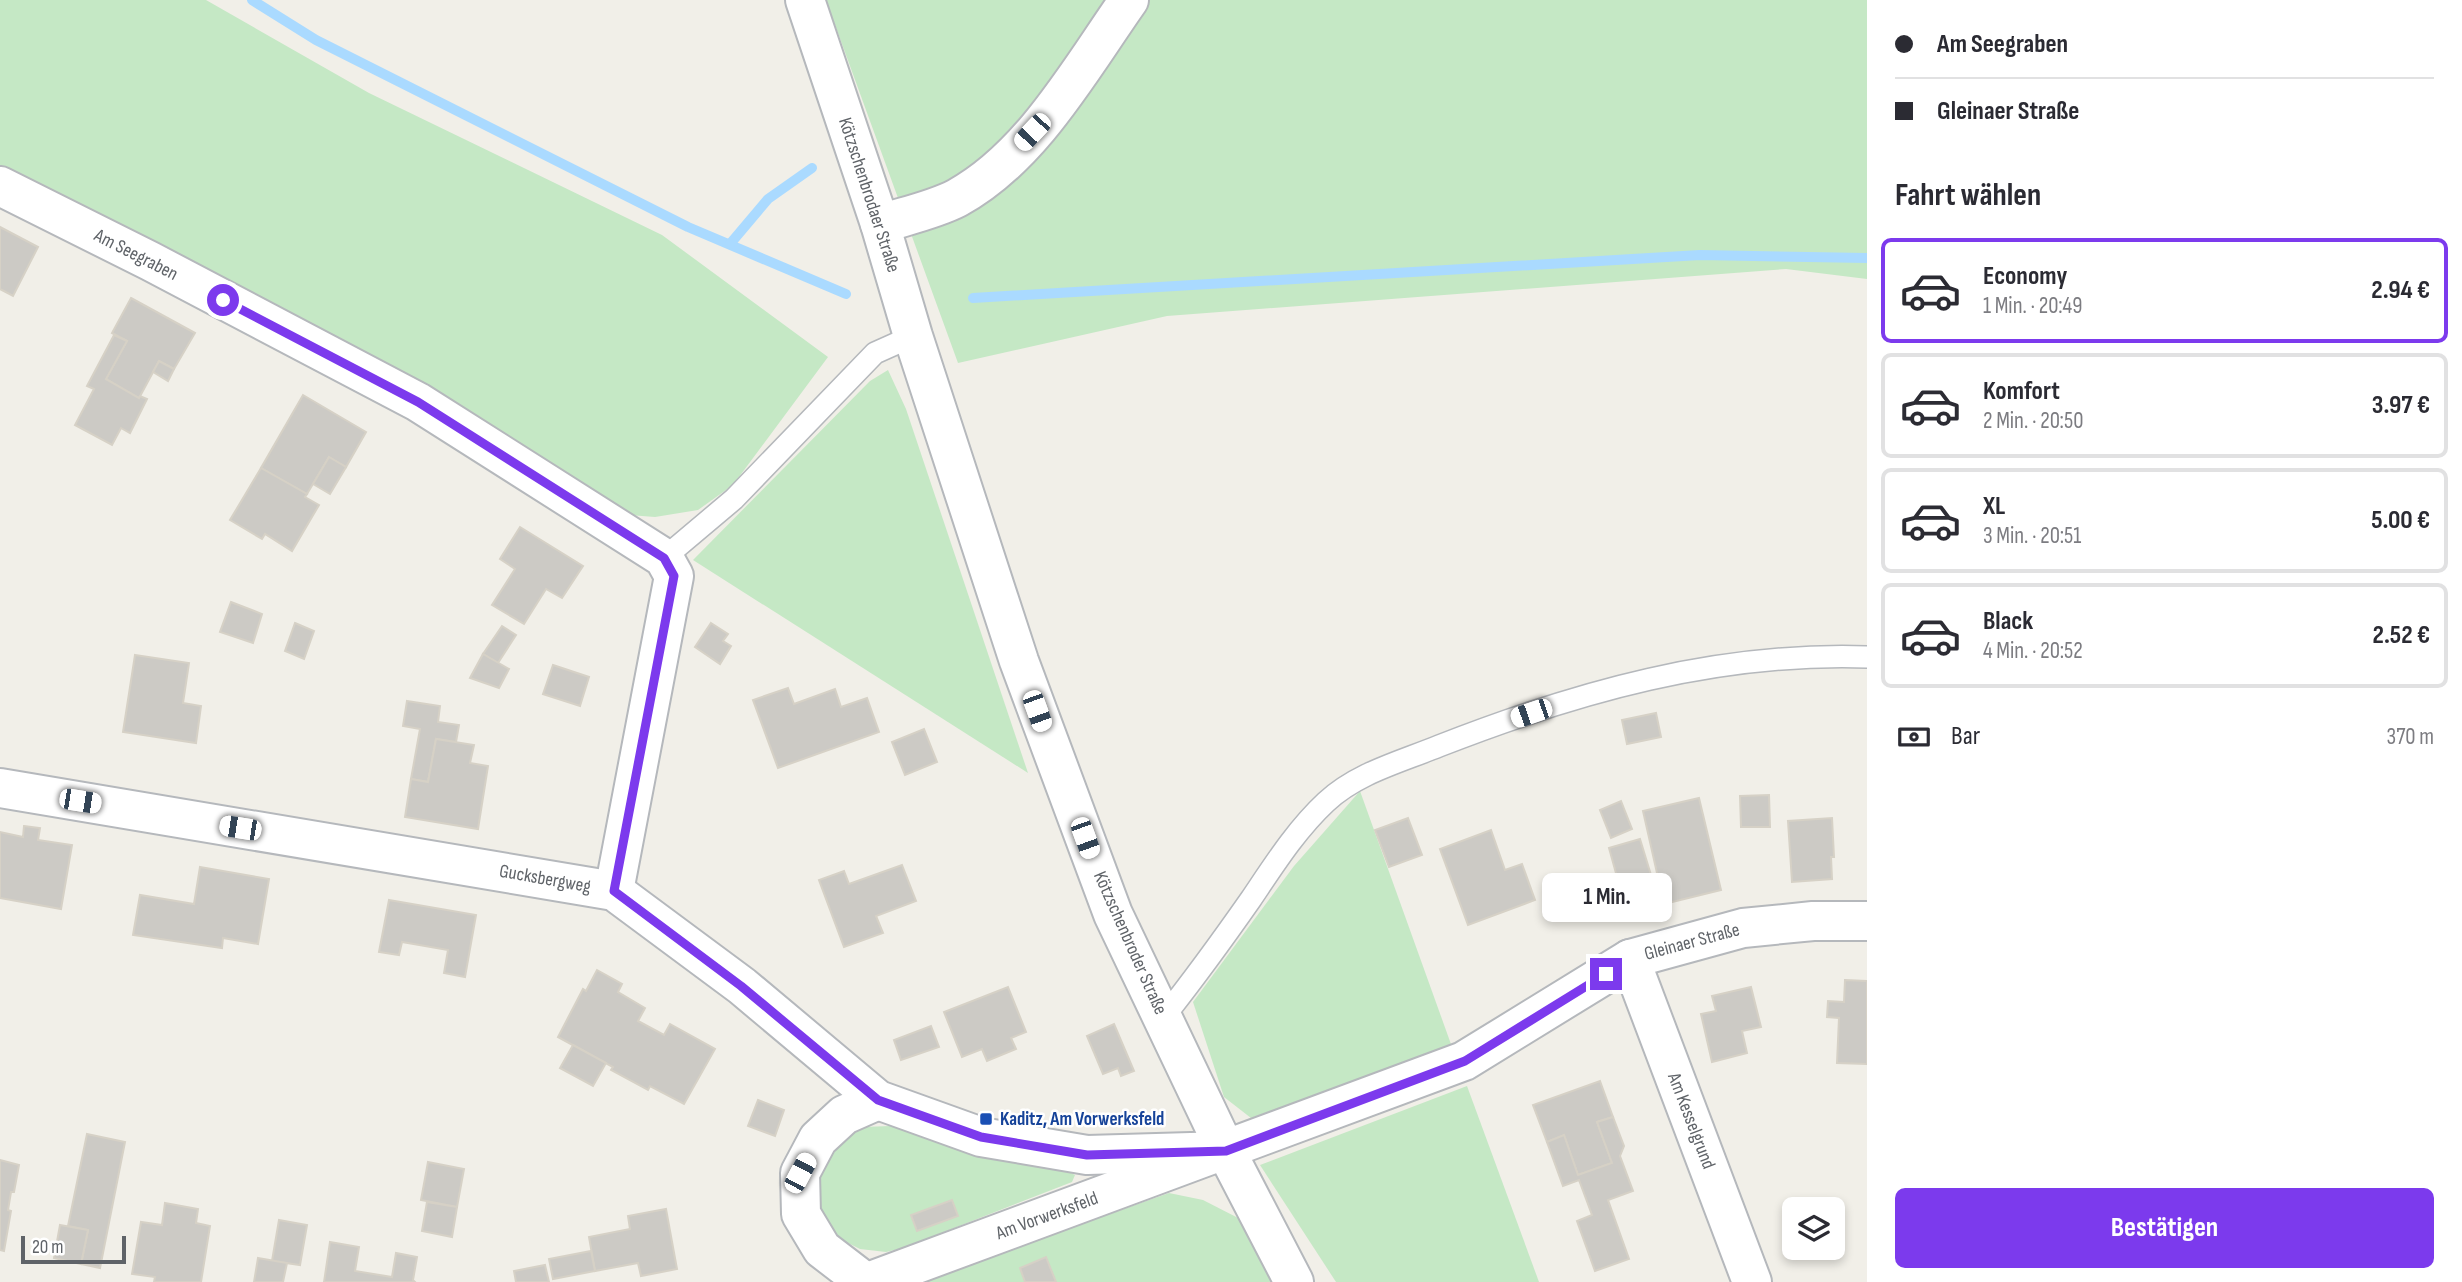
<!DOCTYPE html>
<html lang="de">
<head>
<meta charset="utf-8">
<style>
	:root { --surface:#fff; --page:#f2f2f3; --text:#2b2b33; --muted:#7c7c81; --line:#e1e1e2; --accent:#7c3aed }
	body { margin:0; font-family:"Sofia Sans Condensed",sans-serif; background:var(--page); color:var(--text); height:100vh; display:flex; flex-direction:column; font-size:26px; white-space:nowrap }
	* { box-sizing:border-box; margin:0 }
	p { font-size:23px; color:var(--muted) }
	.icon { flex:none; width:38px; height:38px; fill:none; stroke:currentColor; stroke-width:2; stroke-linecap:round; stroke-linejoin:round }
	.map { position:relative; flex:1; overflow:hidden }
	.side { display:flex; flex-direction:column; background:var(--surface); width:595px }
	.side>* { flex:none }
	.top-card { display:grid; align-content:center; height:154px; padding:0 28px; background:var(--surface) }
	.fabs { position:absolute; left:1782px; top:1197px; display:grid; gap:14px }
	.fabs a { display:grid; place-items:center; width:63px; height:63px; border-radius:10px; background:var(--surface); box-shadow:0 4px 10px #0003; font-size:35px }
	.scale { position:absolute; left:21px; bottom:18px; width:105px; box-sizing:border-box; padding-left:7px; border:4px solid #5f6368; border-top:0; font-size:19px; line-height:24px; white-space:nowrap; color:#5f6368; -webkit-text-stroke:5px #fff; paint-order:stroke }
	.end { position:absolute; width:32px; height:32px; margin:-16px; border:9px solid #7c3aed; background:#fff; box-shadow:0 0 0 4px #fff }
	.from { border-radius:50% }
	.bubble { position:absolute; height:49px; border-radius:10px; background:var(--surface); box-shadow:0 4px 10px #0003; font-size:23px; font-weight:700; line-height:49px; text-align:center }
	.car { position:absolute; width:21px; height:42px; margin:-21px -10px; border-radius:9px; box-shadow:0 0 5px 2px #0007; background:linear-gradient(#fff 24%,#345 0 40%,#fff 0 76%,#345 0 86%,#fff 0) }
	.top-card b { display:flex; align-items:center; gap:24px; height:66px; font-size:26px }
	.top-card b+b { border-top:2px solid var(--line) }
	.top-card i { width:18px; height:18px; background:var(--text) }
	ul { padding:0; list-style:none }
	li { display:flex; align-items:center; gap:21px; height:105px; margin:0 14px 10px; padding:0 14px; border:4px solid var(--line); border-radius:10px }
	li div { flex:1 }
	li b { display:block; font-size:26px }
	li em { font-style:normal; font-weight:700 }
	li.current { border-color:var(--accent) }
	li>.icon { width:63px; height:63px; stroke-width:1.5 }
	h2 { padding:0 28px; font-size:32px; line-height:84px }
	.pay { display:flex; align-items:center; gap:18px; height:77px; padding:0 28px; font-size:26px }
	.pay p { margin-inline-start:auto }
	.button { display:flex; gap:14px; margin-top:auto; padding:14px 28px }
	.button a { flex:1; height:80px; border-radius:10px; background:var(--accent); color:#fff; font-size:28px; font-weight:700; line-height:80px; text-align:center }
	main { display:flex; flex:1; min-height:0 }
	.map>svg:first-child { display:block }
	.green { fill:#c5e8c5 }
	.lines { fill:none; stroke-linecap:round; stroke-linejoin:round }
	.stream { stroke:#aadaff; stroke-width:10 }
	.building { fill:#cccac5; stroke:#d6d1c6; stroke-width:2 }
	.service-casing { stroke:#b5b8bc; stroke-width:24 }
	.minor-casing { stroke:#b5b8bc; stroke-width:42 }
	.tertiary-casing { stroke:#b5b8bc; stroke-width:42 }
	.service { stroke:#fff; stroke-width:21 }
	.minor { stroke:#fff; stroke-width:38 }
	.tertiary { stroke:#fff; stroke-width:38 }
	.route { stroke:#7c3aed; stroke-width:9 }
	.transit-dot { fill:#1a4fb4; stroke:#fff; stroke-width:2.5 }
	.labels { text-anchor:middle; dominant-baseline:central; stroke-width:5; stroke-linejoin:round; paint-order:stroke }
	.street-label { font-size:19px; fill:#5f6368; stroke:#fff }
	.transit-label { font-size:19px; font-weight:bold; fill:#164399; stroke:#fff; text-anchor:start }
</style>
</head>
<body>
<main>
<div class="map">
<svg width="1867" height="1282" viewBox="0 0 1867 1282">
	<rect width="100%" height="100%" fill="#f1efe8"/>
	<!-- green -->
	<g class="green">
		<path d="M0 0H206L369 93 662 235 828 357 733 485 698 510 655 517 616 514 135 232 0 165Z"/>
		<path d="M826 0H1867V279L1786 269 1167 316 958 363Z"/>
		<path d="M888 370 906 409 1028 773 693 560 870 381Z"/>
		<path d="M1360 791 1452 1047 1251 1118 1224 1097 1193 1002 1294 866Z"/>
		<path d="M1467 1086 1539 1282H1336L1260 1165Z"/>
		<path d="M890 1126 997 1156 1067 1171 1075 1175 1072 1182 903 1248 886 1252 860 1249 836 1237 823 1218 816 1196 817 1174 843 1137 863 1127Z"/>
		<path d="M1169 1193 1203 1200 1244 1221 1279 1282H918Z"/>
	</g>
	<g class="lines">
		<!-- stream -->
		<g class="stream">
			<path d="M252 0 316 40 688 227 846 294"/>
			<path d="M730 244 768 199 812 168"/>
			<path d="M973 298 1700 255 1867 258"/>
		</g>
	</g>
	<!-- building -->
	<g class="building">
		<path d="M0 227 38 247 13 296 0 289Z"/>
		<path d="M131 298 195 333 174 369 159 361 139 398 106 379 127 341 112 333Z"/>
		<path d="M114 335 127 341 106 379 139 398 140 396 147 399 130 433 121 428 112 445 75 425 94 389 87 386Z"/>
		<path d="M159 361 174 369 168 381 153 372Z"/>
		<path d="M303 395 366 432 346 467 329 457 307 494 261 468Z"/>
		<path d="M329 457 346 467 330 494 313 484Z"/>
		<path d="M261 468 307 494 305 497 319 505 292 551 265 534 262 539 230 520Z"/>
		<path d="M520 527 583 566 562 598 546 589 524 624 492 605 515 569 500 559Z"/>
		<path d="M231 602 262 614 253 643 220 632Z"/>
		<path d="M295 623 314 631 304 659 285 651Z"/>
		<path d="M711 623 728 634 723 641 731 646 720 664 695 647Z"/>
		<path d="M502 626 516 635 498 663 483 654Z"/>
		<path d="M483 654 509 669 499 688 470 678Z"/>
		<path d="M135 655 189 663 183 703 201 706 196 743 123 732Z"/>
		<path d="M553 665 589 677 580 706 543 694Z"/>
		<path d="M788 688 794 704 835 689 841 707 867 698 879 732 778 768 753 700Z"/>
		<path d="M407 701 440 706 438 722 459 725 456 742 436 739 428 782 411 779 420 729 403 726Z"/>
		<path d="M1656 713 1661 737 1627 744 1622 720Z"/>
		<path d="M924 729 937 762 905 775 892 742Z"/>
		<path d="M436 739 474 745 470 763 488 766 478 829 405 817 411 779 428 782Z"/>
		<path d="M1769 795 1770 827H1741L1740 796Z"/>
		<path d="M1699 798 1721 890 1664 904 1643 811Z"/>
		<path d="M1621 801 1632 829 1611 838 1600 810Z"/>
		<path d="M1408 818 1422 855 1389 867 1375 830Z"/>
		<path d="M1832 818 1834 857H1831L1832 879 1792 882 1788 821Z"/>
		<path d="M24 826 40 828 38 840 72 845 61 909 0 898V832L23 837Z"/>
		<path d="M1491 830 1505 870 1522 864 1535 900 1468 925 1440 849Z"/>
		<path d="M1640 839 1651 875 1619 884 1609 848Z"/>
		<path d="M902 865 916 901 876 916 883 933 844 947 819 880 844 871 849 884Z"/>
		<path d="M200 867 269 879 258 944 223 938 222 948 133 935 140 895 194 904Z"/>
		<path d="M389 900 476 915 465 977 444 973 448 950 402 942 399 955 379 952Z"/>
		<path d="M597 970 622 984 618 992 645 1008 638 1021 664 1035 670 1024 715 1049 684 1104 650 1086 648 1090 611 1070 613 1067 558 1037 583 989 586 991Z"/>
		<path d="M1845 980 1867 981V1064L1837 1063 1839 1018 1827 1017 1828 1001 1844 1002Z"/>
		<path d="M1008 987 1026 1032 1011 1038 1016 1049 987 1061 982 1049 962 1057 944 1012Z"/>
		<path d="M1751 987 1761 1027 1742 1031 1747 1053 1712 1062 1701 1014 1716 1011 1712 996Z"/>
		<path d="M1114 1024 1134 1071 1121 1076 1118 1068 1103 1074 1087 1036Z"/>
		<path d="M931 1026 939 1047 901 1060 894 1040Z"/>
		<path d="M573 1045 606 1063 593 1086 560 1068Z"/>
		<path d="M1600 1081 1613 1117 1597 1122 1612 1163 1578 1175 1564 1135 1547 1142 1533 1105Z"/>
		<path d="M758 1100 784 1110 775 1136 748 1126Z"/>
		<path d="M1613 1117 1624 1146 1620 1156 1633 1191 1608 1200 1629 1259 1595 1271 1577 1221 1592 1215 1579 1180 1563 1186 1547 1142 1564 1135 1578 1175 1612 1163 1597 1122Z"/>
		<path d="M87 1134 125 1142 100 1268 81 1264 88 1230 68 1226Z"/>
		<path d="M0 1160 19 1165 14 1192H11L8 1210 11 1211 4 1251 0 1250Z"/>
		<path d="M428 1162 464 1169 457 1207 421 1200Z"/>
		<path d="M952 1200 958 1216 917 1231 911 1215Z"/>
		<path d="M427 1202 457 1207 452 1237 422 1231Z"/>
		<path d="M165 1203 198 1209 196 1223 210 1226 201 1282H154L155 1277 132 1274 141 1222 162 1225Z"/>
		<path d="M666 1209 677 1269 641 1276 638 1263 595 1271 589 1237 630 1229 628 1216Z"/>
		<path d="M279 1220 307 1225 300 1265 272 1261Z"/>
		<path d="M60 1225 88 1230 81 1264 54 1258Z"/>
		<path d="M330 1242 359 1247 355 1271 392 1277 396 1253 417 1257 413 1280 415 1282H324Z"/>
		<path d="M591 1251 595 1271 553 1279 549 1259Z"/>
		<path d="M1046 1257 1056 1282H1025L1020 1268Z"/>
		<path d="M258 1258 287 1263 283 1282H254Z"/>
		<path d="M545 1265 549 1282H516L514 1271Z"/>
	</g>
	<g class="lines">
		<defs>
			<g id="service">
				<path d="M664 558 734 499 875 353 913 336"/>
				<path d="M1163 1018C1194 979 1223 939 1251 899 1274 865 1296 830 1326 802 1357 773 1400 762 1439 746 1577 692 1718 652 1867 657"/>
			</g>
			<g id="minor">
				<path d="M0 186 150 261 418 402 664 558 674 576 614 891"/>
				<path d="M880 224C905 216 934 210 957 198 1032 157 1081 68 1129 0"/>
				<path d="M0 788 614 891 742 986 878 1100 981 1137 1087 1155 1226 1151"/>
				<path d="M1630 959 1752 1282"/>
				<path d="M865 1282 822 1249 801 1214 800 1173 818 1139 844 1115 878 1100"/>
				<path d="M868 1282 1464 1061 1630 959 1743 928 1813 921H1867"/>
			</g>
			<path id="tertiary" d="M805 0 880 224 913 336 1019 661 1113 914 1226 1151 1294 1282"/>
		</defs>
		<!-- service casing -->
		<use href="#service" class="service-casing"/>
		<!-- minor casing -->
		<use href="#minor" class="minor-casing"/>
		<!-- tertiary casing -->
		<use href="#tertiary" class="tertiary-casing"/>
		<!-- service -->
		<use href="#service" class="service"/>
		<!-- minor -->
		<use href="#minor" class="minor"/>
		<!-- tertiary -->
		<use href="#tertiary" class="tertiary"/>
	</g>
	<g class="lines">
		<!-- route -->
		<path class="route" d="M223 300 418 402 664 558 674 576 614 891 741 986 878 1100 981 1137 1087 1155 1226 1151 1465 1061 1606 974"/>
	</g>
	<!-- markers -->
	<rect class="transit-dot" x="979" y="1112" width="14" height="14" rx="3.5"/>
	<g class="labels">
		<!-- street labels -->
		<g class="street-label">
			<text transform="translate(869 195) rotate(72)">Kötzschenbrodaer Straße</text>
			<text transform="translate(136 255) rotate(27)">Am Seegraben</text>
			<text transform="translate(545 879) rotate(10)">Gucksbergweg</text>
			<text transform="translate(1692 942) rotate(-15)">Gleinaer Straße</text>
			<text transform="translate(1130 943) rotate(66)">Kötzschenbroder Straße</text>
			<text transform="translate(1691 1121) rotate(69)">Am Kesselgrund</text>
			<text transform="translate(1047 1216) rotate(-20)">Am Vorwerksfeld</text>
		</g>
		<!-- transit labels -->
		<g class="transit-label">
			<text x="1000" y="1119">Kaditz, Am Vorwerksfeld</text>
		</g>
	</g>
</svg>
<div class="fabs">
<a><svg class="icon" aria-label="layers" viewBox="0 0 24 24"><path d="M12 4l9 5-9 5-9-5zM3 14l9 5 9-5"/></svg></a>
</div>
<div class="scale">20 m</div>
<i class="end from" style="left:223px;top:300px"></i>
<i class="end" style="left:1606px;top:974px"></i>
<div class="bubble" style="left:1542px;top:873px;width:130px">1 Min.</div>
<i class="car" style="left:1032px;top:132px;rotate:223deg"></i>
<i class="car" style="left:1037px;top:711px;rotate:160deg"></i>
<i class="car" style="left:1531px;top:713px;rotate:251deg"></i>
<i class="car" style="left:80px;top:801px;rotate:99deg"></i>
<i class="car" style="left:240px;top:828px;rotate:279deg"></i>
<i class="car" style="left:1085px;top:838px;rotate:160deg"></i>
<i class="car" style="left:800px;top:1173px;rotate:28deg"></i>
</div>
<section class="side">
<div class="top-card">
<b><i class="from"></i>Am Seegraben</b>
<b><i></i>Gleinaer Straße</b>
</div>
<h2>Fahrt wählen</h2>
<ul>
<li class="current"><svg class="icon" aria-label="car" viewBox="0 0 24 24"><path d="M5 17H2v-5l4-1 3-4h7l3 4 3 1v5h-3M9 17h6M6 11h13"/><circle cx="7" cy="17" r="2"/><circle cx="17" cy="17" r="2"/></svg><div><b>Economy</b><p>1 Min. · 20:49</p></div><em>2.94 €</em></li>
<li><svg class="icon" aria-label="car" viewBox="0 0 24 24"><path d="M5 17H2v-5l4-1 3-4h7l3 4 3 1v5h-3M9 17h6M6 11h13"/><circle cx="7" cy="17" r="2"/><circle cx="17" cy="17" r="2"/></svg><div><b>Komfort</b><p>2 Min. · 20:50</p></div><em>3.97 €</em></li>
<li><svg class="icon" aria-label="car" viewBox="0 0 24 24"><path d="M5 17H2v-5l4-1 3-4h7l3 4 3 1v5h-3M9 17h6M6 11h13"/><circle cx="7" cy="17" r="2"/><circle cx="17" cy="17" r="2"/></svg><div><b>XL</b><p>3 Min. · 20:51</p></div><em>5.00 €</em></li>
<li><svg class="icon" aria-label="car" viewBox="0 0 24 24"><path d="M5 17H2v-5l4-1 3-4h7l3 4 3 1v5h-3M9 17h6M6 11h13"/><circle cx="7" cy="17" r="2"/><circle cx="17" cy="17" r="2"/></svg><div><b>Black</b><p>4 Min. · 20:52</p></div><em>2.52 €</em></li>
</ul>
<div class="pay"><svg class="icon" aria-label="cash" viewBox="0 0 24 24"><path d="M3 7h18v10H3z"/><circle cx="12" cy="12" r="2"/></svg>Bar<p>370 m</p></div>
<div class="button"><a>Bestätigen</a></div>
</section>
</main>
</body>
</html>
